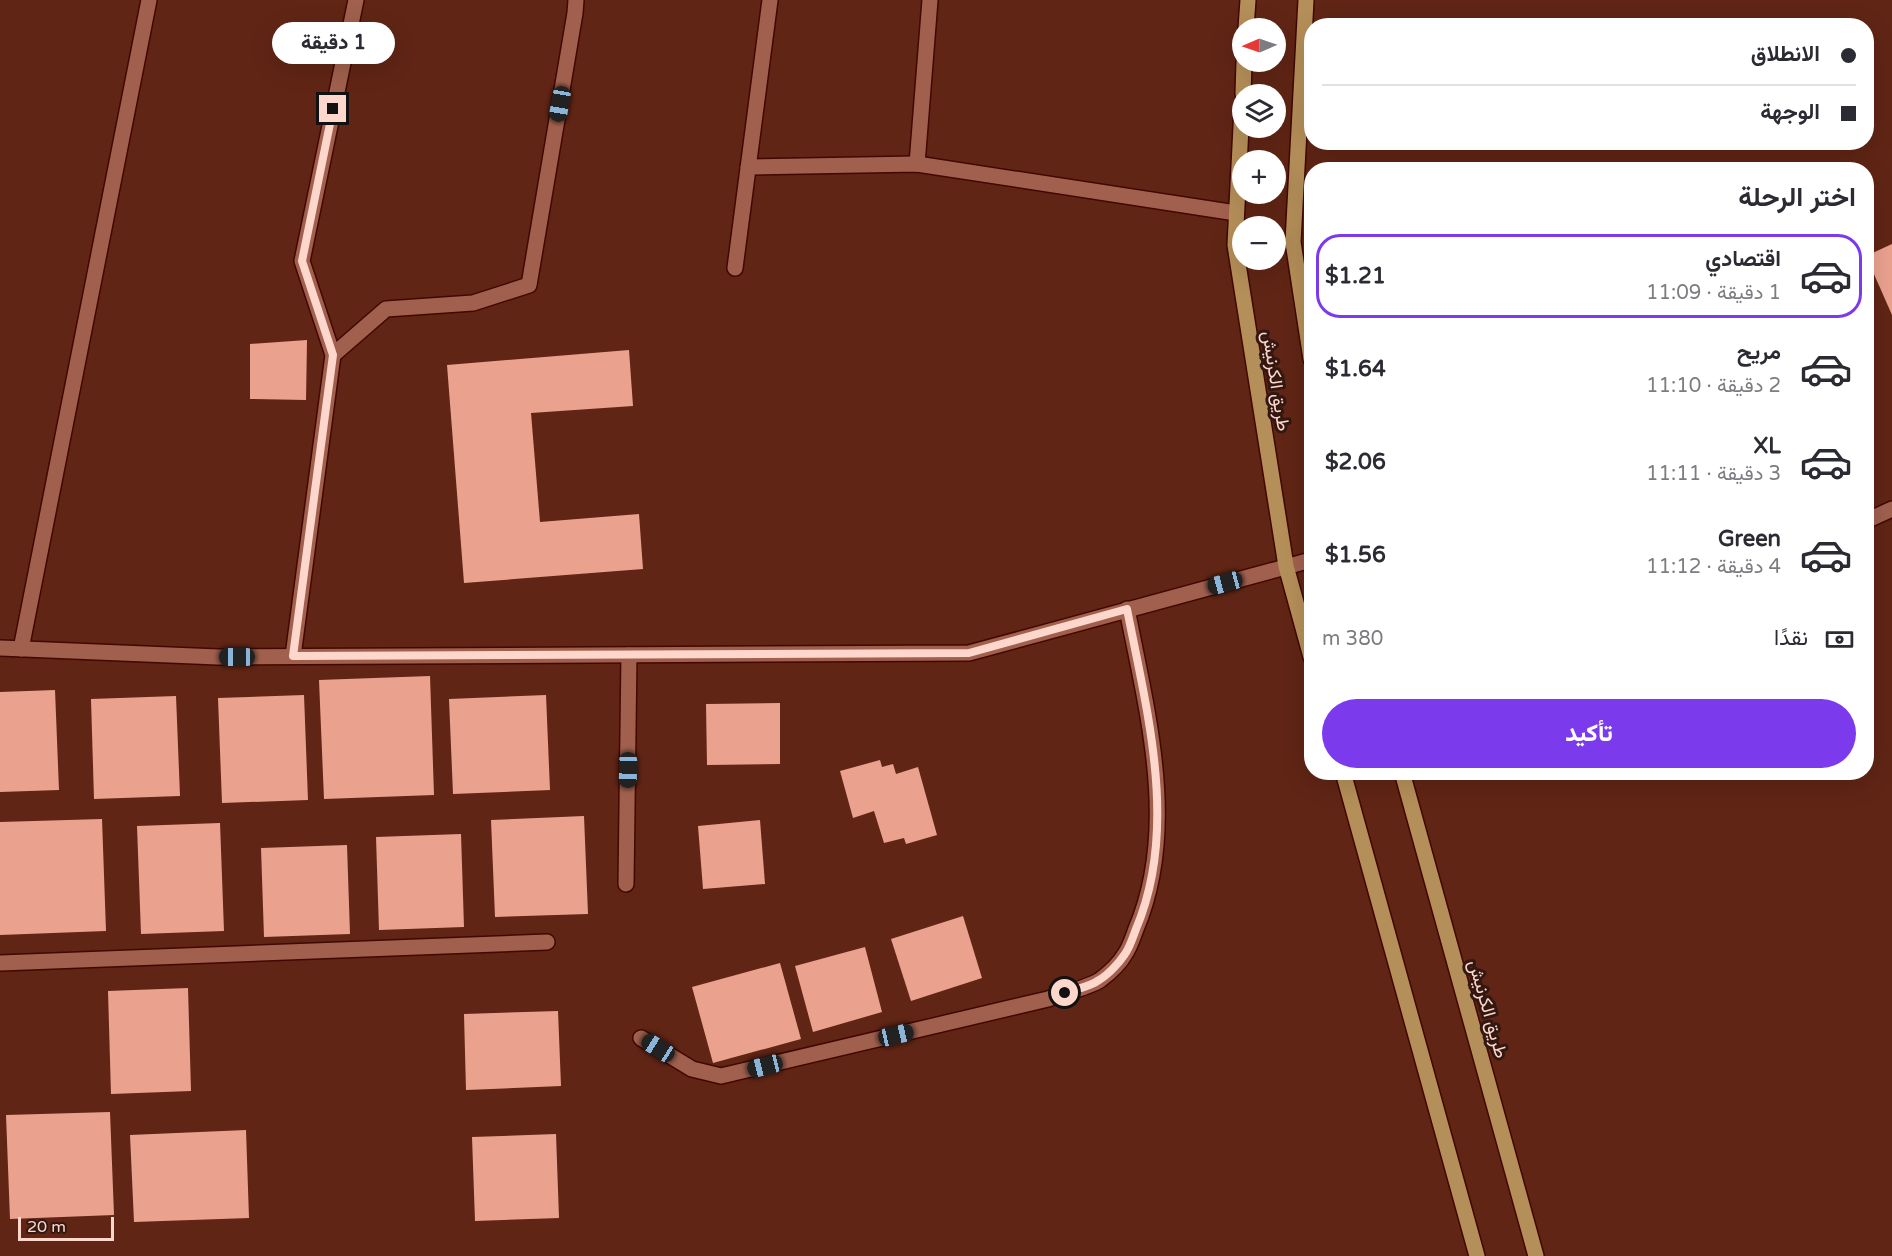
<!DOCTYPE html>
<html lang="ar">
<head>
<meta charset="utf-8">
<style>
	:root { --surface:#fff; --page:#f2f2f3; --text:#2b2b33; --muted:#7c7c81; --line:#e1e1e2; --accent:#7c3aed }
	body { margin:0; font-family:"Varela Round",Vazirmatn,sans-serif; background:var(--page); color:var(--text); direction:rtl; height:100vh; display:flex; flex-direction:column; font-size:22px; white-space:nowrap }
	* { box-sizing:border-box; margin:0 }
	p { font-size:20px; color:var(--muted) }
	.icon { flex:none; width:33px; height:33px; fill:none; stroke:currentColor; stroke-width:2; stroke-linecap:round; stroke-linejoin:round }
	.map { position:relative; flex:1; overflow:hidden; direction:ltr }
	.side { position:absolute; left:1304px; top:162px; width:570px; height:618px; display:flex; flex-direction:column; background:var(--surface); border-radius:24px; box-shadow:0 6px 24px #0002; direction:rtl }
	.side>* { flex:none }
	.hud { position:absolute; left:1304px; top:18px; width:570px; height:132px; border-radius:24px; box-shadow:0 6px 24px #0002; direction:rtl; display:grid; align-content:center; height:132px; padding:0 18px; background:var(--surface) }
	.needle { width:39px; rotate:268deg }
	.tools { position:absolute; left:1232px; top:18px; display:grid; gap:12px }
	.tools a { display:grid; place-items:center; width:54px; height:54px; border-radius:50%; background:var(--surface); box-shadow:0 6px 24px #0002; font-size:30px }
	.scale { position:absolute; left:18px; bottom:15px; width:96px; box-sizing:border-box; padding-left:6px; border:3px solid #fdd7cc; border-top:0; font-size:16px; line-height:21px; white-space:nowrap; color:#fdd7cc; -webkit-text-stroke:4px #331811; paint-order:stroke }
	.end { position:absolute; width:27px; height:27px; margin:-14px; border:8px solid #fdd7cc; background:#111; box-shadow:0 0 0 3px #111 }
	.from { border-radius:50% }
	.bubble { position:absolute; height:42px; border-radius:21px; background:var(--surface); box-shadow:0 6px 24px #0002; font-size:20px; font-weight:800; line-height:42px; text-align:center; direction:rtl }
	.car { position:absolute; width:18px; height:36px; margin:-18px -9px; border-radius:8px; box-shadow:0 0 4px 2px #0007; background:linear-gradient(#222 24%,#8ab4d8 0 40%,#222 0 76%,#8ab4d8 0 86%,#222 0) }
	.hud b { display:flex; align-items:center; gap:21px; height:57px; font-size:22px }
	.hud b+b { border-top:2px solid var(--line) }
	.hud i { width:15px; height:15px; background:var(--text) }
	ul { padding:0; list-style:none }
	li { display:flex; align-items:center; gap:18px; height:84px; margin:0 12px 9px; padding:0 6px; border:3px solid transparent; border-radius:24px }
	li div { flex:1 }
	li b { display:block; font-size:22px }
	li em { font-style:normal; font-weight:800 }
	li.selected { border-color:var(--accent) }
	li>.icon { width:54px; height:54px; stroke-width:1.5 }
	h2 { padding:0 18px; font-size:27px; line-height:72px }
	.pay { display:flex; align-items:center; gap:15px; height:66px; padding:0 18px; font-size:22px }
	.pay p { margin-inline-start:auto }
	.cta { display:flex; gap:12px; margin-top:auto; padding:12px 18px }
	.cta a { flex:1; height:69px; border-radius:36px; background:var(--accent); color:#fff; font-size:24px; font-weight:800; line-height:69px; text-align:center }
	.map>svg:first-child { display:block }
	.building { fill:#eaa28f }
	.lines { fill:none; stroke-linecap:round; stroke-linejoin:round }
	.lane-casing { stroke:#420800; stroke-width:18 }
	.street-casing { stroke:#420800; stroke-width:18 }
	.secondary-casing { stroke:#420800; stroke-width:18 }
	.primary-casing { stroke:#420800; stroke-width:18 }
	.lane { stroke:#a1604e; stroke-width:15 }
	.street { stroke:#a1604e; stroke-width:15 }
	.secondary { stroke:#a1604e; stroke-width:15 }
	.primary { stroke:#b58f59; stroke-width:15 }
	.route { stroke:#fdd7cc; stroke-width:8 }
	.labels { text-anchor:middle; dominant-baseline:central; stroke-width:6; stroke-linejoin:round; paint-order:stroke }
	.street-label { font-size:18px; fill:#fdd7cc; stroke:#331811 }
</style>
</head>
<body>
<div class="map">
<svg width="1892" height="1256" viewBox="0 0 1892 1256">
	<rect width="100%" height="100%" fill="#602515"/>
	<!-- building -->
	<g class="building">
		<path d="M1892 244V315L1866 256Z"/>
		<path d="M307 340 306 400 250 399V344Z"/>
		<path d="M629 350 633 406 531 413 540 522 639 514 643 569 464 583 447 365Z"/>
		<path d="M430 676 434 795 324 799 319 680Z"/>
		<path d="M55 690 59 790 0 792V692Z"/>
		<path d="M304 695 308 800 222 803 218 698Z"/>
		<path d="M546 695 550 790 453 794 449 699Z"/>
		<path d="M176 696 180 796 94 799 91 699Z"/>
		<path d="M780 703V764L707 765 706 704Z"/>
		<path d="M880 760 882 767 893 764 896 774 918 767 937 835 906 844 904 838 884 843 874 811 853 818 840 771Z"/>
		<path d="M584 816 588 914 495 917 491 820Z"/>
		<path d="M102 819 106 931 0 935V822Z"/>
		<path d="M760 820 765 884 703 889 698 826Z"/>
		<path d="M220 823 224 931 141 934 137 826Z"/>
		<path d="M461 834 464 927 379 930 376 837Z"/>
		<path d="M347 845 350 934 264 937 261 848Z"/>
		<path d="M963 916 982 978 911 1001 891 939Z"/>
		<path d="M865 947 882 1012 813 1032 795 966Z"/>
		<path d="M780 963 801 1039 713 1063 692 987Z"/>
		<path d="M188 988 191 1091 111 1094 108 991Z"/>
		<path d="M558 1011 561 1086 466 1090 464 1014Z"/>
		<path d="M110 1112 114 1215 10 1219 6 1115Z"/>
		<path d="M246 1130 249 1218 134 1222 130 1135Z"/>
		<path d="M556 1134 559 1218 475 1221 472 1137Z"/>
	</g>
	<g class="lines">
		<defs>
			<path id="lane" d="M1866 521 1892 509"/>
			<g id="street">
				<path d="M917 164 930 0"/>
				<path d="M748 167 917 164 1236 213"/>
				<path d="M735 268 770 0"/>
				<path d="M333 355 386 309 473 303 529 285 575 13 576 0"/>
				<path d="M21 649 149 0"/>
				<path d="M293 656 333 355 302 261 356 0"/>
				<path d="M626 884 629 655"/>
				<path d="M0 963 547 942"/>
				<path d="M641 1038 692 1069 721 1076 1048 999C1061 994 1090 987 1100 980 1108 974 1120 963 1125 954 1130 947 1133 937 1136 929 1179 828 1147 712 1127 609"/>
			</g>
			<path id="secondary" d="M0 648 218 657 969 653 1311 560"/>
			<g id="primary">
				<path d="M1306 0 1293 242 1311 359"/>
				<path d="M1246 28 1248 0"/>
				<path d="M1243 94 1244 62"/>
				<path d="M1242 107 1235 245 1286 566 1311 657"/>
				<path d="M1343 772 1477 1256"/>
				<path d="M1402 772 1536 1256"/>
			</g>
		</defs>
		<!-- lane casing -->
		<use href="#lane" class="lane-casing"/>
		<!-- street casing -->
		<use href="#street" class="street-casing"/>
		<!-- secondary casing -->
		<use href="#secondary" class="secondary-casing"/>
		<!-- primary casing -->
		<use href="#primary" class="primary-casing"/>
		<!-- lane -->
		<use href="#lane" class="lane"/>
		<!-- street -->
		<use href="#street" class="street"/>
		<!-- secondary -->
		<use href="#secondary" class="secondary"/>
		<!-- primary -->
		<use href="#primary" class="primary"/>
	</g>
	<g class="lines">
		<!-- route -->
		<path class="route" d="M333 109 302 261 333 355 293 656 969 653 1127 609C1147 712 1179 828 1136 929 1133 937 1130 947 1125 954 1119 963 1108 975 1099 980 1090 987 1075 989 1065 993"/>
	</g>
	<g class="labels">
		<!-- street labels -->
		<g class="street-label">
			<text transform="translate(1276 381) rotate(81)">طريق الكرنيش</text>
			<text transform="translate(1488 1009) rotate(74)">طريق الكرنيش</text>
		</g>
	</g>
</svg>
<div class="tools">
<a><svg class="needle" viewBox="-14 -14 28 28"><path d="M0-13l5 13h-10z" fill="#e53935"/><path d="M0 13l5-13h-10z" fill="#7c7c81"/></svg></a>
<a><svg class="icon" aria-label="layers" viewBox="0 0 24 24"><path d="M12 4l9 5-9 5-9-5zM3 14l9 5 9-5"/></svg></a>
<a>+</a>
<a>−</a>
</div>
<div class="scale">20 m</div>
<i class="end from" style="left:1065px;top:993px"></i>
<i class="end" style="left:333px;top:109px"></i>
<div class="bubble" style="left:272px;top:22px;width:123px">1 دقيقة</div>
<i class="car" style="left:560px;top:104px;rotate:190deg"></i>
<i class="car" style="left:1225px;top:583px;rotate:255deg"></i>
<i class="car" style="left:237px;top:657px;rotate:270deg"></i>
<i class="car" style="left:628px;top:770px;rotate:181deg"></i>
<i class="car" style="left:896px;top:1035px;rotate:77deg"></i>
<i class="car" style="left:658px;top:1048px;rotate:302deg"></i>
<i class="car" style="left:765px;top:1066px;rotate:256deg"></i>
<div class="hud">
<b><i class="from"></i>الانطلاق</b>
<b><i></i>الوجهة</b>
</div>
<section class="side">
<h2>اختر الرحلة</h2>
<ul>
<li class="selected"><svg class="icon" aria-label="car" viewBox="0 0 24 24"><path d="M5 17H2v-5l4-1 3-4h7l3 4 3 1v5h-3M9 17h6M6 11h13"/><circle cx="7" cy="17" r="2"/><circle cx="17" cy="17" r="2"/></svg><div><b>اقتصادي</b><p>1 دقيقة · 11:09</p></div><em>$1.21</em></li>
<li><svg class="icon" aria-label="car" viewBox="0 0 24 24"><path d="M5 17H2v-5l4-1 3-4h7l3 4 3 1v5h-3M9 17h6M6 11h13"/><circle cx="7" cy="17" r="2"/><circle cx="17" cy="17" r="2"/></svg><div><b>مريح</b><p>2 دقيقة · 11:10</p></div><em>$1.64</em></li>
<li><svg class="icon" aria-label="car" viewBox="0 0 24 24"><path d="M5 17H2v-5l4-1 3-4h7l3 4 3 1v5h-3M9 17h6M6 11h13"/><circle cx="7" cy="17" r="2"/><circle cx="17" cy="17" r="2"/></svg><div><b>XL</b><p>3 دقيقة · 11:11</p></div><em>$2.06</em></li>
<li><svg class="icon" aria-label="car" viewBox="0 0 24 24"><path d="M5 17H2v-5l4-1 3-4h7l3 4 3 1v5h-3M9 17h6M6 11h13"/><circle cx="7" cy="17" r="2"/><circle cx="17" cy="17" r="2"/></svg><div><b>Green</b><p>4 دقيقة · 11:12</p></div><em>$1.56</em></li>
</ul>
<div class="pay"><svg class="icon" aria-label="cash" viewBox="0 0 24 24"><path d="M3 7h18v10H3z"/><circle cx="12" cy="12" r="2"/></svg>نقدًا<p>380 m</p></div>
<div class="cta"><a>تأكيد</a></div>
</section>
</div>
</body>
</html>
